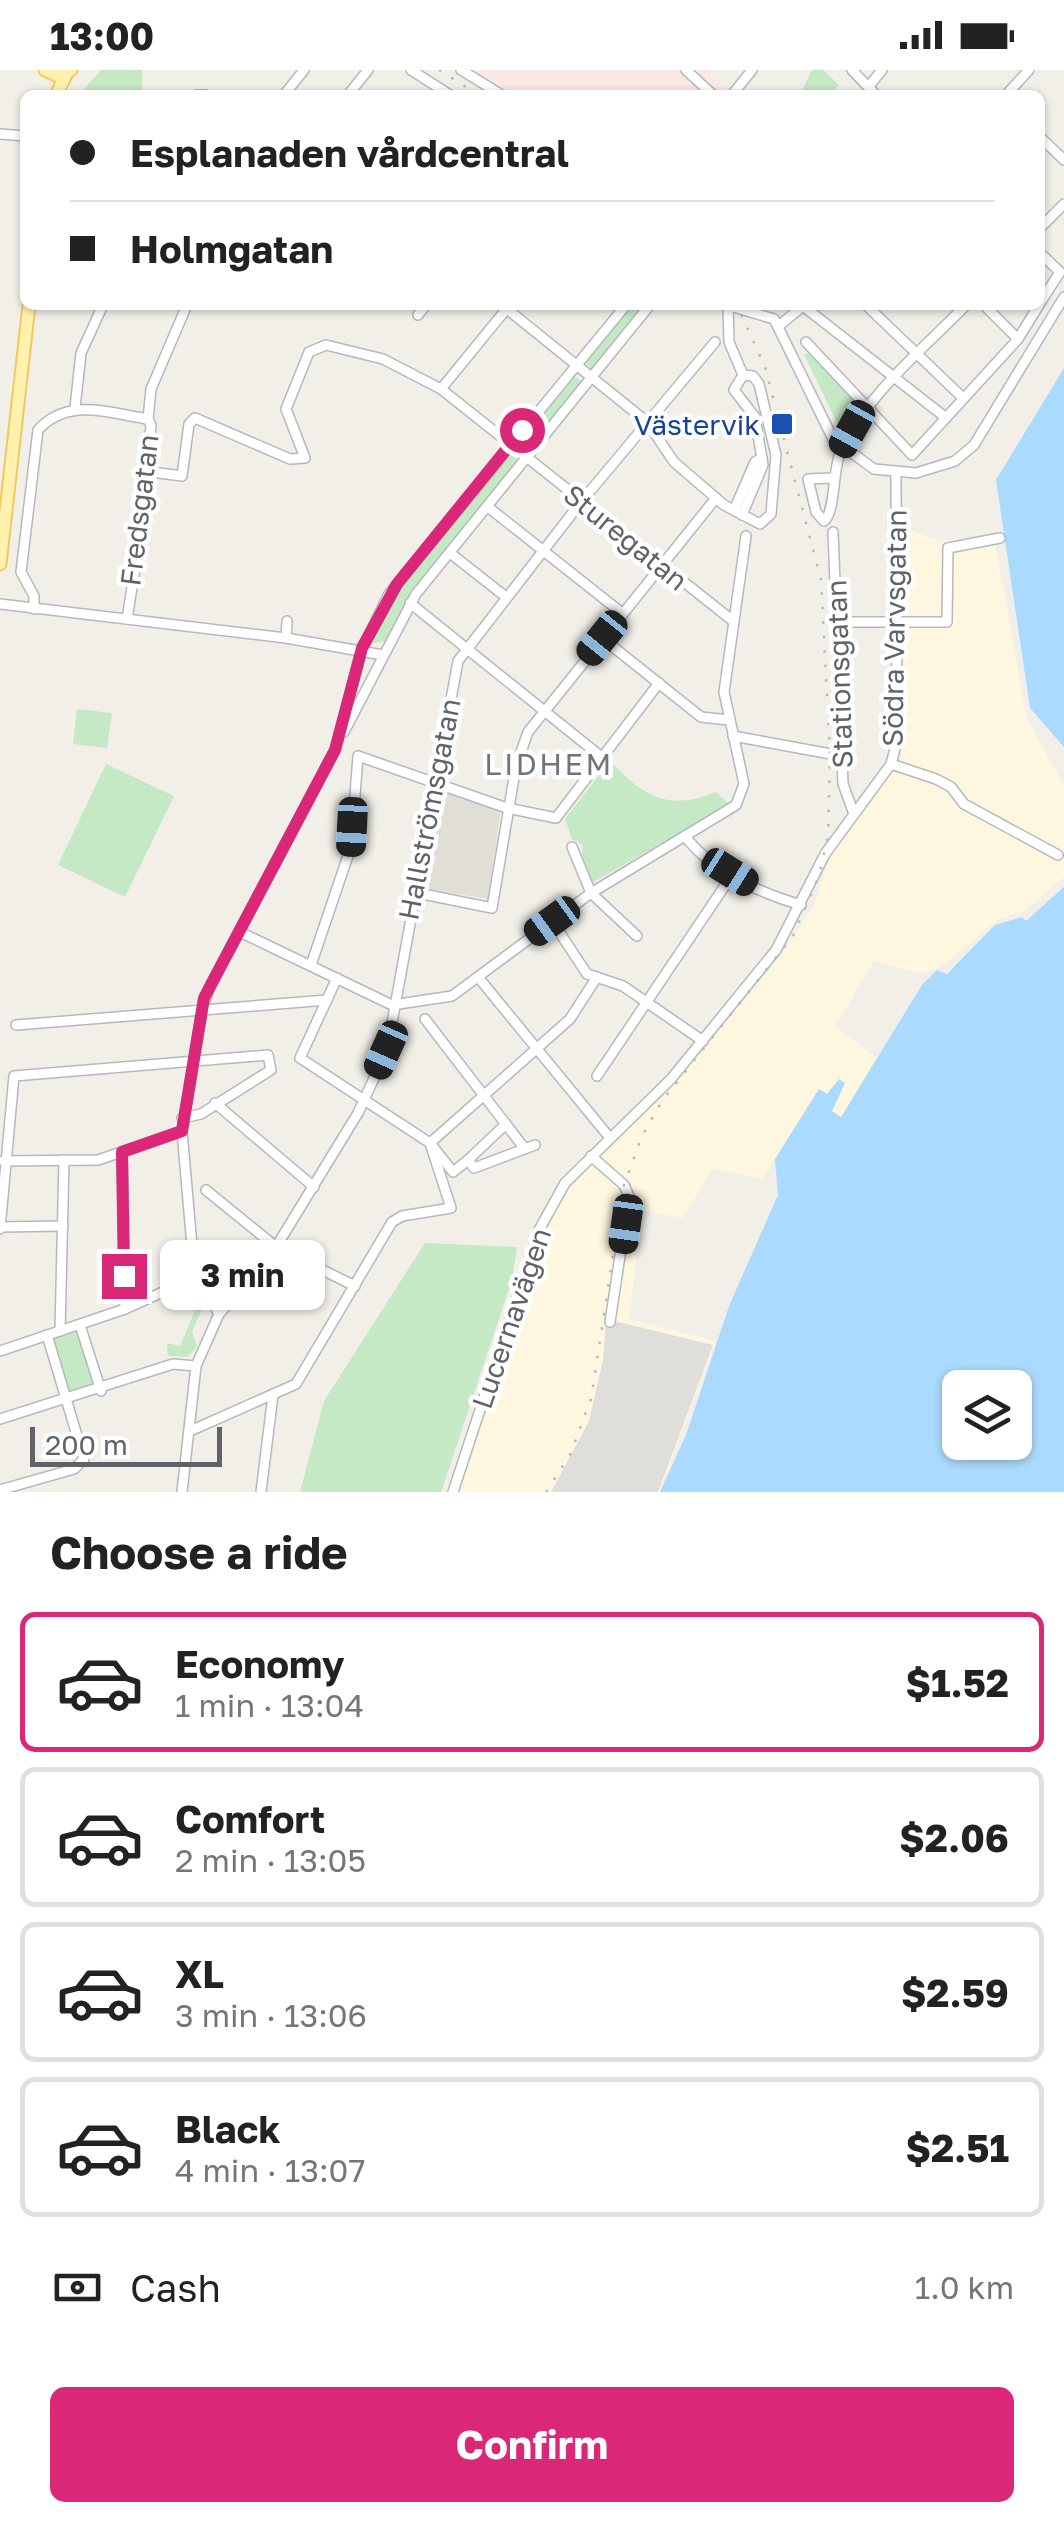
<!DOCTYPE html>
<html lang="en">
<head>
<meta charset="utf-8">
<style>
	:root { --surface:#fff; --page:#f6f6f6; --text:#222; --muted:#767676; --line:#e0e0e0; --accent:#db2777 }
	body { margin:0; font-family:"Golos Text",sans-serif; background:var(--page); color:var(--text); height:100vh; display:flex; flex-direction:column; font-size:38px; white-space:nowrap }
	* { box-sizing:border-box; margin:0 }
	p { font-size:32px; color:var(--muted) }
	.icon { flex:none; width:55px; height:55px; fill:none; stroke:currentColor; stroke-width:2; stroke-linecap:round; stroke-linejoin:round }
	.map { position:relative; height:1422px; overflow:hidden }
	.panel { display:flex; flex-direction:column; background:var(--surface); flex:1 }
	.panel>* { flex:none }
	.guide { position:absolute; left:20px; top:20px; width:1025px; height:220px; border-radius:15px; box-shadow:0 2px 8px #0004; display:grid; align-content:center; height:220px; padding:0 50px; background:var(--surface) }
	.buttons { position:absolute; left:942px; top:1300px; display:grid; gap:20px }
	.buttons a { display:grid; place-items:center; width:90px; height:90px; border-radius:15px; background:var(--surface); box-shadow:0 2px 8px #0004; font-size:50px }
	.scale { position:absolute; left:30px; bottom:25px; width:192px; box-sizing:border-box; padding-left:10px; border:5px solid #5f6368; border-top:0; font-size:28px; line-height:35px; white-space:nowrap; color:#5f6368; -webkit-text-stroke:8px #fff; paint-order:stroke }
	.end { position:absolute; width:45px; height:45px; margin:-22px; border:12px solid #db2777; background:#fff; box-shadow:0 0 0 5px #fff }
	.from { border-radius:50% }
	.bubble { position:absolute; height:70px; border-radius:15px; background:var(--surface); box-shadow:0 2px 8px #0004; font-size:32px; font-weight:700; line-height:70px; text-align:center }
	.car { position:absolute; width:30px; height:60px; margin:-30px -15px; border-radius:12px; box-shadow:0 0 8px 2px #0007; background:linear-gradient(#222 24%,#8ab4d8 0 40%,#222 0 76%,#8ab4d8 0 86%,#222 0) }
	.guide b { display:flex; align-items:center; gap:35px; height:95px; font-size:38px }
	.guide b+b { border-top:2px solid var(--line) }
	.guide i { width:25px; height:25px; background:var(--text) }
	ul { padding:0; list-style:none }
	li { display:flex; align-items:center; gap:30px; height:140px; margin:0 20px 15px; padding:0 30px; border:5px solid var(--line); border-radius:15px }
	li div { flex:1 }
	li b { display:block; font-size:38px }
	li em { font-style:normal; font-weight:700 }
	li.current { border-color:var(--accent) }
	li>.icon { width:90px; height:90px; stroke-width:1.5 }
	h2 { padding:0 50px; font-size:45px; line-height:120px }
	.pay { display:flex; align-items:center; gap:25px; height:110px; padding:0 50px; font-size:38px }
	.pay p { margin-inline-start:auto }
	.action { display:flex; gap:20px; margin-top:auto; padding:20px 50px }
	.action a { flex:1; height:115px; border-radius:15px; background:var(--accent); color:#fff; font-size:40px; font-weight:700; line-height:115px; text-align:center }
	.status { display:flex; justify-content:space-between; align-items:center; height:70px; padding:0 50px; background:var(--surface); direction:ltr }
	.status svg { height:28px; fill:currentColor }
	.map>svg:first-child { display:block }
	.commercial { fill:#fef7e0 }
	.industrial { fill:#e0deda }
	.education { fill:#e1ded6 }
	.medical { fill:#fce8e6 }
	.green { fill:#c5e8c5 }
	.water { fill:#aadaff; fill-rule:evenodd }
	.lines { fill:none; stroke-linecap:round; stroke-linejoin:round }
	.minor-casing { stroke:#b5b8bc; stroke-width:12 }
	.major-casing { stroke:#f2c960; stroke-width:15 }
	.minor { stroke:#fff; stroke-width:9 }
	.major { stroke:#fff2af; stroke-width:11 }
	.rail { stroke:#b6b7b8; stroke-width:2.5; stroke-dasharray:2.5 12; stroke-linecap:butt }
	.route { stroke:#db2777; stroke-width:12 }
	.transit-dot { fill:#1a4fb4; stroke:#fff; stroke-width:4 }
	.labels { text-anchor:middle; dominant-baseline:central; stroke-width:9; stroke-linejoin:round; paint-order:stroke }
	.transit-label { font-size:28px; fill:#164399; stroke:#fff; text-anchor:end }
	.street-label { font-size:28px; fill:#5f6368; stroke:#fff }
	.neighbourhood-label { font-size:30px; letter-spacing:2.5px; fill:#70757a; stroke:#fff }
</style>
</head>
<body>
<div class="status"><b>13:00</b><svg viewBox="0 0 49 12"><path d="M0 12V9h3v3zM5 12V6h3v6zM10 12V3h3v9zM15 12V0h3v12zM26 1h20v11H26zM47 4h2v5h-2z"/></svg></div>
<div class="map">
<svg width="1064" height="1422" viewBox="0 0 1064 1422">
	<rect width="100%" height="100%" fill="#f1efe8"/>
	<!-- commercial -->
	<path class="commercial" d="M900 457 940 471 994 465 1026 646 1064 716V807L1027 839 999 849 942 896 922 904 874 891 835 956 877 988 840 1050 812 1029 763 1109 712 1099 683 1148 642 1140 629 1249 716 1271 659 1422H458L556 1135 610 1074 667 1023 780 887 813 838 833 777 901 688Z"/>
	<!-- industrial -->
	<path class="industrial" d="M606 1249 713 1275 658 1422H551L589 1351 603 1290Z"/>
	<!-- education -->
	<path class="education" d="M440 717 501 739 488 829 423 818Z"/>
	<!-- medical -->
	<path class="medical" d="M456 0H713L724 18 719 25H496Z"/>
	<!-- green -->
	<g class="green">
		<path d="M101 0H142V25H79Z"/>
		<path d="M812 0H823L839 15 830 25H800Z"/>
		<path d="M631 235H645L593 300 584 292Z"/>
		<path d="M804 284H813L855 330 839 357Z"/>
		<path d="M574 306 585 313 530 380H525L517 372Z"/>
		<path d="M508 382 520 392 409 529 387 571 374 573 370 568 388 532Z"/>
		<path d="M77 639 112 643 107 678 73 674Z"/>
		<path d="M610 691C643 726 668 742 716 722L729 734 592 813 581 791 583 775 572 769 565 749Z"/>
		<path d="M106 694 174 726 125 827 58 795Z"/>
		<path d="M425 1173 517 1177 512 1210 441 1422H300L324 1331Z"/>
		<path d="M200 1229 205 1232 192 1262 197 1276 188 1287 168 1286 167 1273 180 1276Z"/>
		<path d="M78 1262 93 1316 69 1323 51 1270Z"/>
	</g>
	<!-- water -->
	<g class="water">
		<path d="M1064 298V677L1030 638 996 410Z"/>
		<path d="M1064 817V1422H660L686 1365 729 1236 778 1125 775 1089 819 1019 827 1024 839 1009 845 1013 832 1041 841 1047 922 915 937 900 947 904 995 855 1022 847 1026 851ZM960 1318H1015V1372H960Z"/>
	</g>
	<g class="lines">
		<defs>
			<g id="minor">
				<path d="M411 0 450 25"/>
				<path d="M461 0 502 25"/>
				<path d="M686 0 713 25"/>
				<path d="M852 0 876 25"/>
				<path d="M869 16 882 0"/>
				<path d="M196 25H206"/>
				<path d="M284 25 304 0"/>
				<path d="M348 25 368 0"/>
				<path d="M732 25 752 0"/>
				<path d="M1006 25 1029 0"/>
				<path d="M0 64 25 66"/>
				<path d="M1040 67 1064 90"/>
				<path d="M1040 158 1064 134"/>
				<path d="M1040 183 1060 202 1040 233"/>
				<path d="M502 235 647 352 674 392 724 435 760 454 771 444 776 385 759 314 753 306 743 305"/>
				<path d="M727 235 774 249 833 369 874 399 916 403 955 391 974 375 1064 227"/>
				<path d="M866 235 963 328"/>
				<path d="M984 235 1018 269"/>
				<path d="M728 236 729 272 743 305"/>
				<path d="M803 236 945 347"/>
				<path d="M418 245 426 235"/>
				<path d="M780 255 804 235"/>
				<path d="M806 272 912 385 1018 269 1039 235"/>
				<path d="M441 319 508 237"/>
				<path d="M75 338 81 283 103 235"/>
				<path d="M159 403 182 406 189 354 195 348 290 389 305 388 286 339 309 282 326 275 383 289 441 319 733 551"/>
				<path d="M831 408 808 409 816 442 824 451C836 442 832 397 842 377 871 321 922 280 966 235"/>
				<path d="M488 437 622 543"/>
				<path d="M734 440 755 392 762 388"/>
				<path d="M742 445 763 395 755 347 734 320 743 305"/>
				<path d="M833 462 843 714 854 744"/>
				<path d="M450 483 506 527"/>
				<path d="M410 533 604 689"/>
				<path d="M0 534 286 568 383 585"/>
				<path d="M34 539V526L21 502 38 360C68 327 108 343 148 349L151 319 187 235"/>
				<path d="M127 549 142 455 151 355 148 349"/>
				<path d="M836 552H947L948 478 1000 468"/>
				<path d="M286 568 287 551"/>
				<path d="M602 568 701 647 729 650"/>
				<path d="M344 662 416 524 650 235"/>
				<path d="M733 666 842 686"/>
				<path d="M891 694 936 709 951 717 964 734 1058 785"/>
				<path d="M685 766C711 801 760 823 801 835"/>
				<path d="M572 777 591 823 637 866"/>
				<path d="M413 822 492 838 516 696 528 662 716 428"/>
				<path d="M552 851 587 904 623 916 703 971"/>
				<path d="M240 862 392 935 452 926 591 823 736 735 744 714 724 622 746 466"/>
				<path d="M311 895 351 777 358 686 507 738 556 748 659 613"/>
				<path d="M478 907 610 1068"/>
				<path d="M425 949 525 1079"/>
				<path d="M16 955 327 930"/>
				<path d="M597 1006 724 817"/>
				<path d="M215 1033 314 1117"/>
				<path d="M535 1075 474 1098 468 1090 453 1102 430 1073 570 949 597 907"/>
				<path d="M122 1082 125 1239"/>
				<path d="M591 1086 624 1115 629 1126 610 1252"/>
				<path d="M468 1090 506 1054"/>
				<path d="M3 1091 98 1090 182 1061"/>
				<path d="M206 1120 276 1177 355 1216"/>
				<path d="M0 1157 63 1156"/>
				<path d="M0 1159 14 1006 268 985 271 1000 201 1044 182 1048"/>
				<path d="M219 1244 194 1199 182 1061 202 940 210 916 335 680 362 579 389 524 626 235"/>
				<path d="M219 1244 276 1177 358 1043 387 980 458 591 581 432 715 272"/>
				<path d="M80 1255 101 1321"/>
				<path d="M60 1261 64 1090"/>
				<path d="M0 1281 125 1239 196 1207"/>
				<path d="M0 1349 173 1294 196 1296"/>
				<path d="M190 1361 296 1314 392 1152 402 1146 451 1138 430 1073 300 988 337 908"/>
				<path d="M0 1420 74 1399 84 1389 47 1265"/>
				<path d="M182 1422 196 1296 219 1244"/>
				<path d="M261 1422 273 1325"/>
				<path d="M453 1422 539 1160 565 1113 671 1009 776 880 825 784 891 694 897 671 896 404"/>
			</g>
			<g id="major">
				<path d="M45 0 60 7 71 0"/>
				<path d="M56 25 66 5"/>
				<path d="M0 494 29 235"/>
			</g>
		</defs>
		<!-- minor casing -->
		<use href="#minor" class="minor-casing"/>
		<!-- major casing -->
		<use href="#major" class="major-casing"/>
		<!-- minor -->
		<use href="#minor" class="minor"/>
		<!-- major -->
		<use href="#major" class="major"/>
		<!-- rail -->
		<g class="rail">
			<path d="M439 0 479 25"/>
			<path d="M546 1422 570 1385 591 1329 624 1115 642 1066 662 1031 793 866 819 806 828 766 830 684 821 510 765 297 737 235"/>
		</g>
	</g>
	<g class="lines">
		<!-- route -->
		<path class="route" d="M124 1206 122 1082 182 1061 204 928 335 680 362 578 397 514 522 360"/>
	</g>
	<!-- markers -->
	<rect class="transit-dot" x="770" y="342" width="24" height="24" rx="5"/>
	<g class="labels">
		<!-- transit labels -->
		<g class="transit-label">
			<text x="760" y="354">Västervik</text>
		</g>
		<!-- street labels -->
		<g class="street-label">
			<text transform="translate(139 440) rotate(-83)">Fredsgatan</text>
			<text transform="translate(626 467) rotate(39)">Sturegatan</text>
			<text transform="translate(894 558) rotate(-89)">Södra Varvsgatan</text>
			<text transform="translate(839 604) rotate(-92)">Stationsgatan</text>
			<text transform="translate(429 739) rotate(-79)">Hallströmsgatan</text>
			<text transform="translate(511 1248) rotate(-71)">Lucernavägen</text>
		</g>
		<!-- neighbourhood labels -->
		<g class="neighbourhood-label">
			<text x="549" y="694">LIDHEM</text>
		</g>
	</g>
</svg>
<div class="buttons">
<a><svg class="icon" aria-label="layers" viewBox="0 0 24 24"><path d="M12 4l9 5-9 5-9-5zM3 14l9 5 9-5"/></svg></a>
</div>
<div class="scale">200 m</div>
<i class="end from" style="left:522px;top:360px"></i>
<i class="end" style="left:124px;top:1206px"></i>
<div class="bubble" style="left:160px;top:1170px;width:165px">3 min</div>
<i class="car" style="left:852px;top:359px;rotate:209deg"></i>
<i class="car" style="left:602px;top:568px;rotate:219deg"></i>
<i class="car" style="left:352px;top:757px;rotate:183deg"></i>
<i class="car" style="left:730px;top:802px;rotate:122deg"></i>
<i class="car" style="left:552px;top:851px;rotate:234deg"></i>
<i class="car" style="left:386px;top:980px;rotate:204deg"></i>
<i class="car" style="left:626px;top:1154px;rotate:188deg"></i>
<div class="guide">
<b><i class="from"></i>Esplanaden vårdcentral</b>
<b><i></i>Holmgatan</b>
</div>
</div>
<section class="panel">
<h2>Choose a ride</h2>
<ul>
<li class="current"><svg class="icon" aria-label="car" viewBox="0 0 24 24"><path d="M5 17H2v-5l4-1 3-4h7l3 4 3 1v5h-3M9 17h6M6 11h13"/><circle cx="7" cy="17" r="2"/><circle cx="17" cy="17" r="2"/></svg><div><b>Economy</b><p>1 min · 13:04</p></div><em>$1.52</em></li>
<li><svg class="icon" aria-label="car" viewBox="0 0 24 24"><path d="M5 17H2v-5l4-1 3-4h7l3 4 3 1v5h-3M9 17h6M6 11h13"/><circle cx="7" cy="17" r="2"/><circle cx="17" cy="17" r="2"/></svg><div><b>Comfort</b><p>2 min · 13:05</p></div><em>$2.06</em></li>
<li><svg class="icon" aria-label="car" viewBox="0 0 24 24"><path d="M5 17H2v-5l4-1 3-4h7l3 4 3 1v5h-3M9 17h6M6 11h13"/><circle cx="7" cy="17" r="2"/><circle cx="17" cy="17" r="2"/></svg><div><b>XL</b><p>3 min · 13:06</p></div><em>$2.59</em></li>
<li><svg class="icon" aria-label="car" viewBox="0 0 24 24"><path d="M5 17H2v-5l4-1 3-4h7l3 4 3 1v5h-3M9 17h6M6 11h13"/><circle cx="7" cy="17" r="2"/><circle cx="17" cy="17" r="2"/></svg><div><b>Black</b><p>4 min · 13:07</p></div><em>$2.51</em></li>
</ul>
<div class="pay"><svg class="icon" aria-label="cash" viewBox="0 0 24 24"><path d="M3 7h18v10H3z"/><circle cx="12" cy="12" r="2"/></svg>Cash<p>1.0 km</p></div>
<div class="action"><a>Confirm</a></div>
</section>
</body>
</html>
